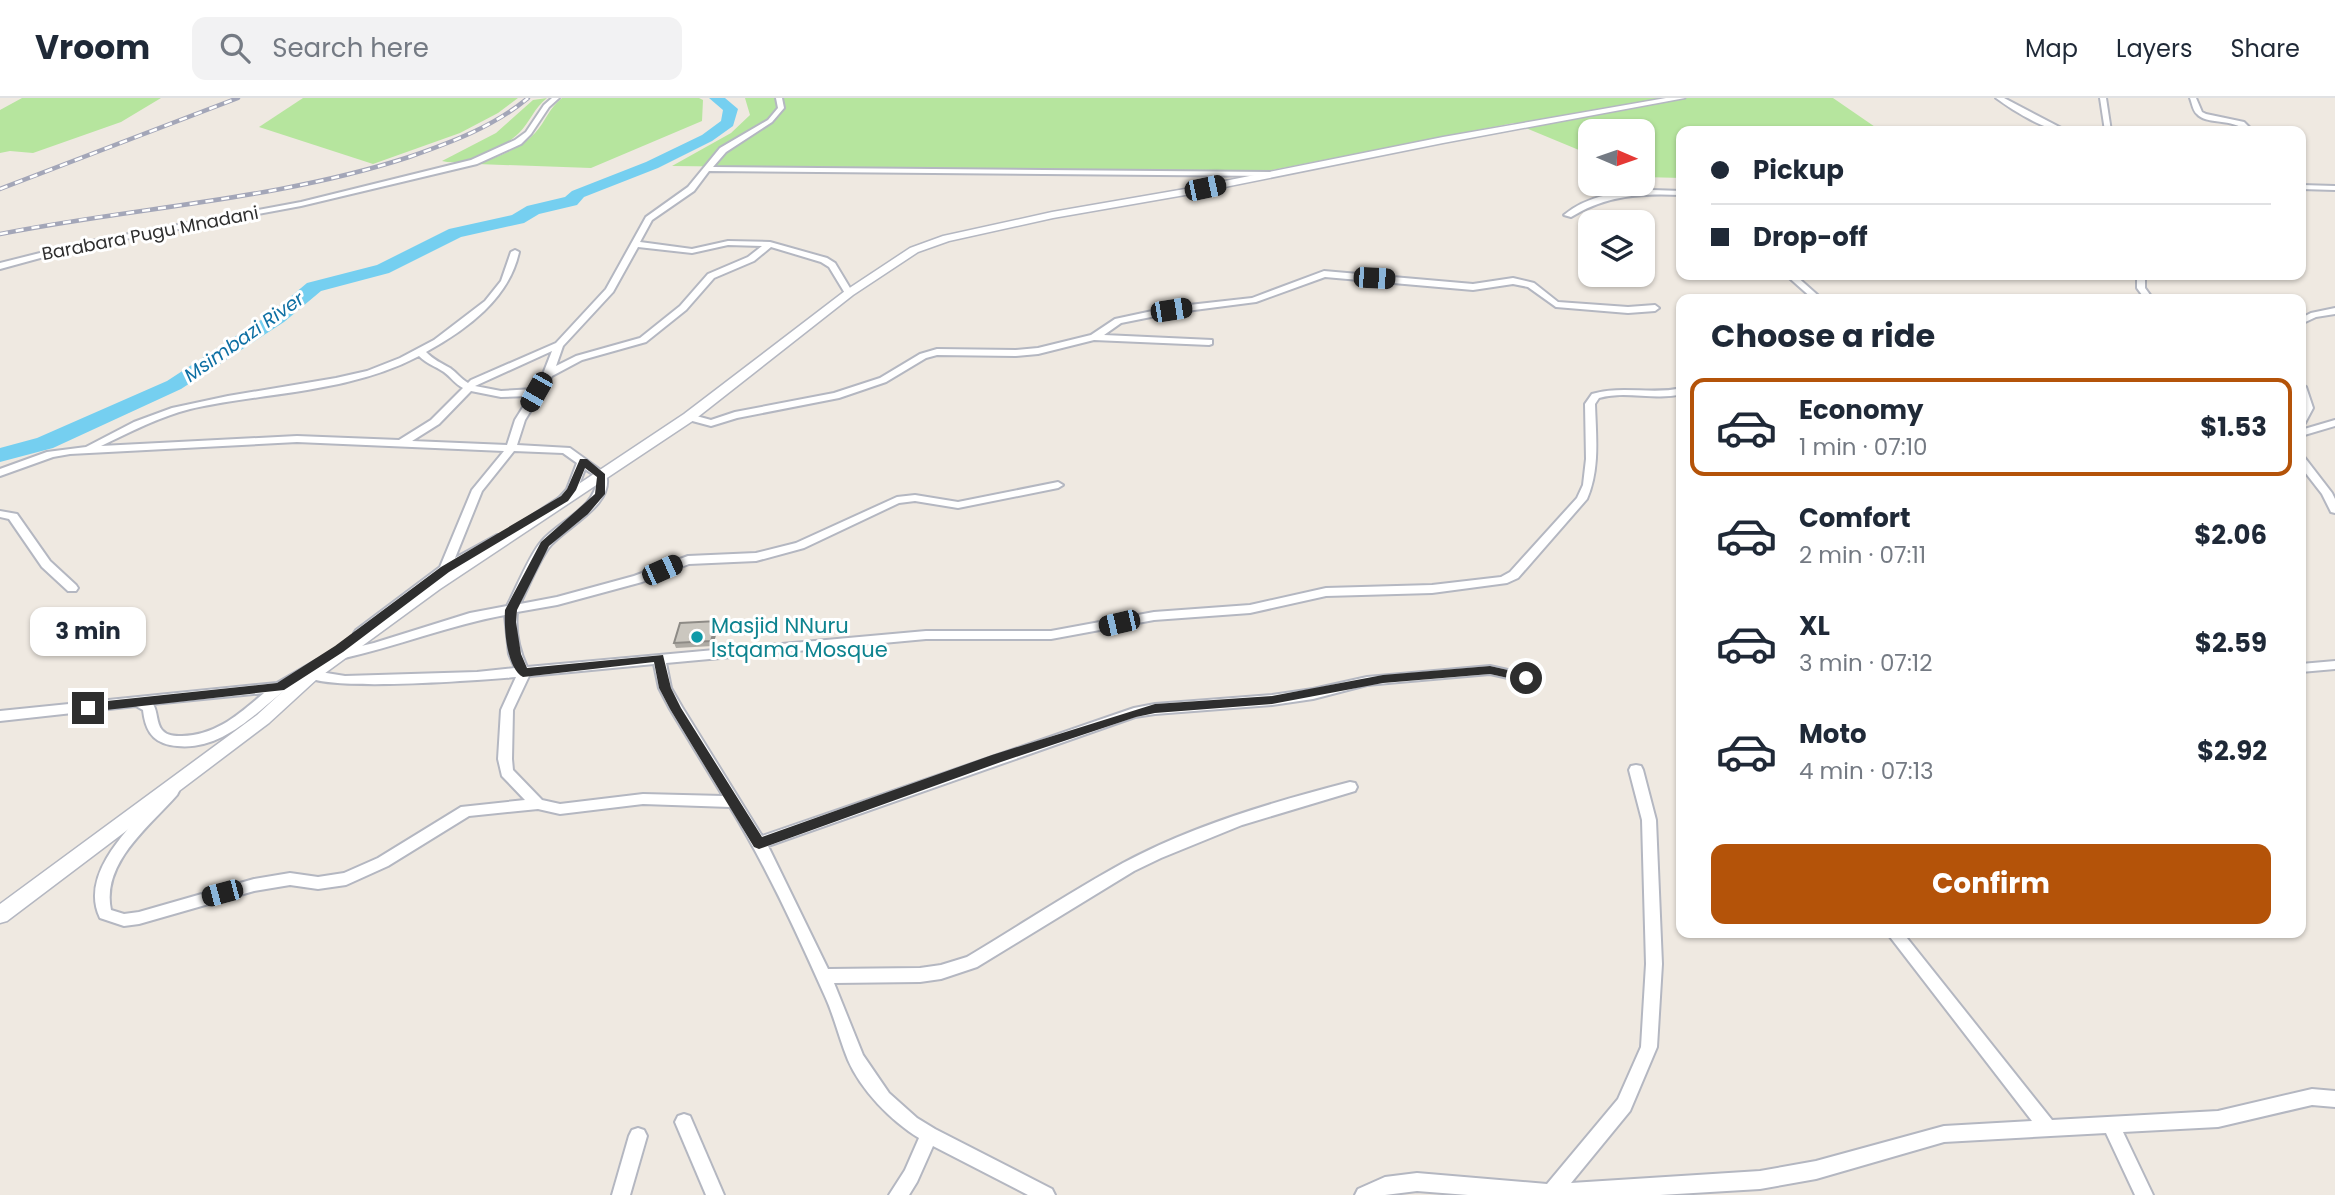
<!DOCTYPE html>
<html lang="en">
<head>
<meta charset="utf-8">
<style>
	:root { --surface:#fff; --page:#f2f2f3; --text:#1f2937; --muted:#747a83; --line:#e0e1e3; --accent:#b45309 }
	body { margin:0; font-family:Poppins,sans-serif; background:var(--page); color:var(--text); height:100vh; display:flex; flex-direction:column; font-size:26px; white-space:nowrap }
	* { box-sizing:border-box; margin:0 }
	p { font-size:23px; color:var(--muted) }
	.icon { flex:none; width:38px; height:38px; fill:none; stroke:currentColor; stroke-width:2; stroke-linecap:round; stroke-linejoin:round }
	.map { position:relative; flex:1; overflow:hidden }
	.drawer { position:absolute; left:1676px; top:196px; width:630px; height:644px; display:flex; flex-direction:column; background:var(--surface); border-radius:14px; box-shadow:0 2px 5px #0004 }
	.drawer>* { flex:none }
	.banner { position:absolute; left:1676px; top:28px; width:630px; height:154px; border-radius:14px; box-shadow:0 2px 5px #0004; display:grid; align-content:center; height:154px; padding:0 35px; background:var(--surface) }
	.needle { width:46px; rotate:92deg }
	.controls { position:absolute; left:1578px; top:21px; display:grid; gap:14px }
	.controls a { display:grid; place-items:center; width:77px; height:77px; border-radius:14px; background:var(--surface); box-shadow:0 2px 5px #0004; font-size:35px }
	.end { position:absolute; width:32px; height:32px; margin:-16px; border:9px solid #2e2e2e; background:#fff; box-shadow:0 0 0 4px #fff }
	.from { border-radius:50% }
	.bubble { position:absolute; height:49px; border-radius:14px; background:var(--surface); box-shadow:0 2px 5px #0004; font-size:23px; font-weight:700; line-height:49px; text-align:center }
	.car { position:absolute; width:21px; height:42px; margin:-21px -10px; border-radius:9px; box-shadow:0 0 5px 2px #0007; background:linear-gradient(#222 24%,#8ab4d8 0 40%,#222 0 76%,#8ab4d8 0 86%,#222 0) }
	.banner b { display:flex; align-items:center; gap:24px; height:66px; font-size:26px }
	.banner b+b { border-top:2px solid var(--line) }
	.banner i { width:18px; height:18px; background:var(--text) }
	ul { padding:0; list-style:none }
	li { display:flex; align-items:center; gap:21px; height:98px; margin:0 14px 10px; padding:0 21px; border:4px solid transparent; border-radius:14px }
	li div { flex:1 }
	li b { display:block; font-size:26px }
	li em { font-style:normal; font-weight:700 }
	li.active { border-color:var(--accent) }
	li>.icon { width:63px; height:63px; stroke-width:1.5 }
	h2 { padding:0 35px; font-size:32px; line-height:84px }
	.action { display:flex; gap:14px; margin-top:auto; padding:14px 35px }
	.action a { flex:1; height:80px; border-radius:14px; background:var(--accent); color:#fff; font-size:28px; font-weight:700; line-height:80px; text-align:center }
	header { display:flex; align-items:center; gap:42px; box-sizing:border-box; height:98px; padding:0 35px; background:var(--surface); border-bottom:2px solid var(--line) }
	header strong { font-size:33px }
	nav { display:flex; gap:38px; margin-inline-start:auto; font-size:24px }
	.search { width:490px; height:63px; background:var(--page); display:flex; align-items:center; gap:18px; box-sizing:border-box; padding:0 24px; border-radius:14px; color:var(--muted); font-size:26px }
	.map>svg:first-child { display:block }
	.green { fill:#b6e59e }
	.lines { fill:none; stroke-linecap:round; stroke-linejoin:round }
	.river { fill:#75cff0; fill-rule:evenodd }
	.street-casing { stroke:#b4b7c1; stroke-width:4 }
	.secondary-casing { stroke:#b4b7c1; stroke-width:3 }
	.street { fill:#fff; fill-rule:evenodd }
	.secondary { fill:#fff; fill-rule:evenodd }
	.rail-casing { stroke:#a3a6b8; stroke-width:4.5 }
	.rail { stroke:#fff; stroke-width:2.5; stroke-dasharray:8; stroke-linecap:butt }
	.wall { fill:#afaba4 }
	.shaded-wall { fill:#8e8b86 }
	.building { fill:#cbc7bf; stroke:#8e8b86; stroke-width:2 }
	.route { fill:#2e2e2e }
	.culture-dot { fill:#0f9aa8; stroke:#fff; stroke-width:2.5 }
	.labels { text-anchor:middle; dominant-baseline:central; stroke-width:6; stroke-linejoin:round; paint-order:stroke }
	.far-street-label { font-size:18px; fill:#2e2e2e; stroke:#fff }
	.far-water-label { font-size:19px; font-style:italic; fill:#0d6fa3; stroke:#fff }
	.culture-label { font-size:21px; fill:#0d838f; stroke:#fff; text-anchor:start }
</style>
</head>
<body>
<header>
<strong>Vroom</strong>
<div class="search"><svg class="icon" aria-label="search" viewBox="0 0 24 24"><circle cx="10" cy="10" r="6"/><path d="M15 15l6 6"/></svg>Search here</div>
<nav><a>Map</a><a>Layers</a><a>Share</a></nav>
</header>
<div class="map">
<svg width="2335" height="1097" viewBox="0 0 2335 1097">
	<rect width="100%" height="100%" fill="#efe9e1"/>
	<!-- green -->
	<g class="green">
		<path d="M22 0H161L121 24 33 55 10 53 0 55V12Z"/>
		<path d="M303 0H518L498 15 460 35 373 66 259 29Z"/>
		<path d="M547 0C534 10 530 24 519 35 501 52 466 69 442 63L496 35 533 2Z"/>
		<path d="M562 0H699L703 2 702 23 591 70 477 66C498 59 520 51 535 35 546 23 549 10 562 0Z"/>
		<path d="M745 0H1833L1881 33H1682V80L1643 79V33H1591V57L1514 25 1262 74 672 68 731 35 750 17Z"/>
	</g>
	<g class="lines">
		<!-- river -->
		<path class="river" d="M709 0H725L738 11 733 28 712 43 658 70 584 99 577 107 539 116 524 125 461 139 389 175 321 193 284 224 181 291 53 350 0 364V350L37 340 167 283 270 216 307 185 377 167 449 131 512 117 527 108 565 99 572 93 646 64 702 37 721 23 723 12Z"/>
		<defs>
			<g id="street">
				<path d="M552 0H559L549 9 531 36 521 46 477 66 301 108 77 150 0 171V165L76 146 301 104 471 62 515 42 526 34 544 7Z"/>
				<path d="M776 0H782L784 10 772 24 726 54 713 69 1272 74 1276 76 1272 78 709 73 694 93 652 122 640 144 692 151 728 143 770 144 827 160 835 165 853 195 846 197 829 169 821 164 771 149 754 163 714 180 686 212 646 244 582 262 552 278 525 322 517 347 570 350 606 376C615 406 569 427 551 447 540 459 528 490 520 506L557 499 634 478 688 458 756 455 796 445 897 399 915 397 958 404 1058 384 1063 387 1058 390 958 410 915 403 899 405 804 450 756 463 689 466 642 484 557 507 517 514C515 533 519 552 527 569L926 533H1051L1154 514 1250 507 1326 490 1432 487 1501 479 1510 474 1577 400 1583 387 1586 361 1585 306 1592 296C1622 287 1652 297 1682 290V296C1654 303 1626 292 1599 300L1595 306C1596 338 1600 371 1587 401L1518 480 1507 485 1432 495 1326 498 1250 515 1154 522 1051 541H926L666 565 671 590 682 609 762 738 1134 610 1155 606 1272 597 1313 591 1367 579 1490 568 1530 577 1532 580 1530 583 1526 584 1490 576 1399 584 1367 587 1313 601 1272 607 1155 616 1135 619 768 748 828 871 920 870 941 867 967 859C1019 828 1070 794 1123 765 1194 727 1273 704 1350 684L1355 685 1357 689 1355 693 1242 727 1161 760 1134 773 977 869 941 881 920 884 834 885 863 957 889 995 917 1020 935 1031 1052 1091 1055 1097H1028L933 1048 917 1084 909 1097H889L905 1072 919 1040C891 1023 861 992 848 962 839 940 834 917 824 896 796 833 766 768 730 709L643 706 560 716 538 711 469 718 388 768 346 787 318 791 290 787 254 793 139 826 124 828 100 820C77 772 138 722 167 689L172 688 177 689 179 693 177 697C149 729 101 765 111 812L124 816 139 814 254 781 290 775 318 779 344 775 378 760 461 709 525 702 502 678 498 661 501 612 516 579C481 582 328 594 305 578 263 603 227 658 170 647 151 643 145 630 143 612L136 608 0 623V613L277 585 317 562 323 566 314 573 345 578 477 574 515 570 509 556 505 517C449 527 396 549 340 561L334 557 336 554 374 545 470 515 507 508C516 491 529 458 541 444 559 422 597 411 597 379L585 371 577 392 566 404H558L557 402 567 391 577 365 563 355 514 353 482 393 455 460 497 437H505L507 439 505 441 449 474 364 538 360 539 354 535 356 532 440 469 472 392 504 353 297 344 70 356 53 359 0 378V371L47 354 86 349 134 324 172 310 228 298 336 280 367 273 400 260 434 242 485 203 501 183 511 154 515 152 519 154C509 201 466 232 426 254 434 262 441 265 450 270 456 274 461 281 468 285L471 282 556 245 606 191 646 119 688 89 720 50 768 22 778 10ZM728 147 762 148 748 159 708 176 680 208 640 240 576 258 556 268 563 248 613 194 638 149 692 155ZM552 253 543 276 534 291 501 293 475 288ZM419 258C427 266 435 268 444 274 451 279 455 286 463 290L431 322 399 342 297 338 101 348C130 334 159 319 190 311 266 294 349 295 419 258ZM471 293 501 299 530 298 515 322 507 347 412 343 439 326ZM654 566 659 590 670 611 723 698 643 696 560 706 542 702 513 672 512 661 513 612 529 578ZM264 595C239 616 217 637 182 638 175 638 167 638 162 632 156 625 158 614 153 606Z"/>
				<path d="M1996 0H2004L2067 33C2047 34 2012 12 1996 0Z"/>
				<path d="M2100 0H2106L2111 33H2105Z"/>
				<path d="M2190 0H2196L2202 14 2206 16 2244 24 2253 33H2246C2233 20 2206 27 2197 16 2193 13 2192 5 2190 0Z"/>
				<path d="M2301 87 2335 88V92L2301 91Z"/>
				<path d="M1652 92 1682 93V97C1642 95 1606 97 1571 119L1564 117C1588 97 1621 93 1652 92Z"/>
				<path d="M1324 173 1473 186 1513 180 1534 185 1558 204 1628 209 1655 207 1659 210 1655 213 1628 215 1556 209 1528 189 1513 186 1473 192 1325 179 1256 204 1171 215 1121 225 1104 237 1212 242V246L1209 247 1094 242 1038 256 1016 258 937 257 926 260 886 284 839 300 737 320 711 328 685 321 684 319 689 316 711 322 735 314 834 295 880 280 920 256 937 251 1016 252 1038 250 1091 237 1115 221 1171 209 1252 200Z"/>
				<path d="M1786 177H1795L1822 201H1813Z"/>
				<path d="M2137 177H2145V190L2153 201H2145L2137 190Z"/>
				<path d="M2335 210V216L2316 219 2301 226V220L2311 215Z"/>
				<path d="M2301 286 2306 289 2313 310 2305 325 2301 326 2303 310Z"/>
				<path d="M2335 322V328L2301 338V332Z"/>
				<path d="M2301 359 2305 360 2332 395 2335 401V415L2331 414 2322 396 2301 369Z"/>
				<path d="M0 413 17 416 50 463 76 487 78 490 76 493H68L42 469 9 421 0 419Z"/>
				<path d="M2335 563V571L2301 574V566Z"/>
				<path d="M1636 667 1641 668 1643 672 1656 722 1662 866 1657 949 1630 1013 1571 1085 1760 1073 1816 1063 1944 1028 2032 1023 1887 835H1903L2052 1022 2218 1013 2312 991 2335 993V1009L2312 1007 2218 1029 2123 1034 2153 1097H2135L2106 1035 1944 1044 1816 1081 1760 1091 1660 1097H1468L1417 1093 1385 1097H1355L1358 1091 1385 1079 1417 1075 1547 1086 1618 1001 1641 949 1646 866 1642 722 1629 672 1631 668Z"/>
				<path d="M684 1016 690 1018 724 1097H706L675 1024 678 1018Z"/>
				<path d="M638 1030 644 1032 647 1038 630 1097H612L629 1038 632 1032Z"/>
			</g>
			<path id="secondary" d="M1666 0H1685L1443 45 1185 97 1053 120 949 143 918 154 853 197 694 322 440 491 317 581 269 625 7 823 0 825V806L257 617 305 573 430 485 684 316 845 193 910 150 943 138 1052 114 1185 91 1443 39Z"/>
		</defs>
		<!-- street casing -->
		<use href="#street" class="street-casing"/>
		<!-- secondary casing -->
		<use href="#secondary" class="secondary-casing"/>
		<!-- street -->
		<use href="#street" class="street"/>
		<!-- secondary -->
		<use href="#secondary" class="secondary"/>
		<defs>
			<g id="rail">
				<path d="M0 91 238 0"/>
				<path d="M0 136C136 109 277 102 409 59 452 44 493 29 528 0"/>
			</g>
		</defs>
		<!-- rail casing -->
		<use href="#rail" class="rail-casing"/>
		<!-- rail -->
		<use href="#rail" class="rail"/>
	</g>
	<!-- wall -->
	<path class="wall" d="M718 529 713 548 676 550 674 545Z"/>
	<!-- shaded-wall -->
	<path class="shaded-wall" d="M717 523 718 529 713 548 711 543Z"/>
	<!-- building -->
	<path class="building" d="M717 523 711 543 674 545 680 525Z"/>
	<!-- route -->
	<path class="route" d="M580 361H587L605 376V396L588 416 549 448 517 512 516 524 521 556 527 570 663 557 671 590 681 610 762 739 992 657 1155 606 1272 598 1383 577 1490 568 1530 577 1531 580 1526 584 1490 576 1383 585 1272 606 1155 615 1136 619 1001 664 759 751 754 749 670 611 659 590 654 564 523 579C506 569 504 530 505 512L541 444 595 396 597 379 585 370 576 392 568 403 449 474 343 554 284 592 88 614 82 610 88 605 277 585 335 548 441 469 561 398 567 391Z"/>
	<!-- markers -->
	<circle class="culture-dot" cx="697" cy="539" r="7"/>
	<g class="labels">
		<!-- far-street labels -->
		<g class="far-street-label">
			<text transform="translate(150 135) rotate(-11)">Barabara Pugu Mnadani</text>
		</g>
		<!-- far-water labels -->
		<g class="far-water-label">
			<text transform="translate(244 239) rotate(-35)">Msimbazi River</text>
		</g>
		<!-- culture labels -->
		<g class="culture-label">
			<text x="711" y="527">Masjid NNuru<tspan x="711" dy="24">Istqama Mosque</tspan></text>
		</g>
	</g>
</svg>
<div class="controls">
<a><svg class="needle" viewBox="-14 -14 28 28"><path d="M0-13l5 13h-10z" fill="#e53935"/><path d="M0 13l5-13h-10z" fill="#747a83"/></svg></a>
<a><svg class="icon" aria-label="layers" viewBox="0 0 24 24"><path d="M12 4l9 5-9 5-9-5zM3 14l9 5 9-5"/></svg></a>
</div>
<i class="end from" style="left:1526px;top:580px"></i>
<i class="end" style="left:88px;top:610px"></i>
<div class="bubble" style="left:30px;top:509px;width:116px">3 min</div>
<i class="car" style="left:1205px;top:90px;rotate:78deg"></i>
<i class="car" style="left:1374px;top:180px;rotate:93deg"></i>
<i class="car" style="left:1171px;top:212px;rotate:81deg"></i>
<i class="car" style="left:536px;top:294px;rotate:210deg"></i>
<i class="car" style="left:662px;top:472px;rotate:66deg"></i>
<i class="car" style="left:1119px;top:525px;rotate:257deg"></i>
<i class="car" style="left:222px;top:795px;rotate:255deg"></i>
<div class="banner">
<b><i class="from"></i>Pickup</b>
<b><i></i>Drop-off</b>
</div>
<section class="drawer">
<h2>Choose a ride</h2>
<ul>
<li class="active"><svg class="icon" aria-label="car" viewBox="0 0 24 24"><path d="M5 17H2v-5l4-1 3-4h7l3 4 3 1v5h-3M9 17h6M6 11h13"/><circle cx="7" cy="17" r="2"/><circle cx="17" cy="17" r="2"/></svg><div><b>Economy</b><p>1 min · 07:10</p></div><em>$1.53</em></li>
<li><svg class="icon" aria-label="car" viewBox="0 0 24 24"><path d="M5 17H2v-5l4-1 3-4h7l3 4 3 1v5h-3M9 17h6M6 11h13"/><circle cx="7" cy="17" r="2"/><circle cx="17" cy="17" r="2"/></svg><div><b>Comfort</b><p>2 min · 07:11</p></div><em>$2.06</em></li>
<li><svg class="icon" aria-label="car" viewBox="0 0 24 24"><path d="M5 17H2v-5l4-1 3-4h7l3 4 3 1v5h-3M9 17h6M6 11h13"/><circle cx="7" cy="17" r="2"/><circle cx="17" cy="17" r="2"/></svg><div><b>XL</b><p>3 min · 07:12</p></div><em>$2.59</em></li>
<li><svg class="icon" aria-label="car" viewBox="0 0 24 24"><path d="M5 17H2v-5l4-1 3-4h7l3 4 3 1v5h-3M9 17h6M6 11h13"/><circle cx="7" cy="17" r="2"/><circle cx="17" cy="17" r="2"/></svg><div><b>Moto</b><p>4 min · 07:13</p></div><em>$2.92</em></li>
</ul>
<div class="action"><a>Confirm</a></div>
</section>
</div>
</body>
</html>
